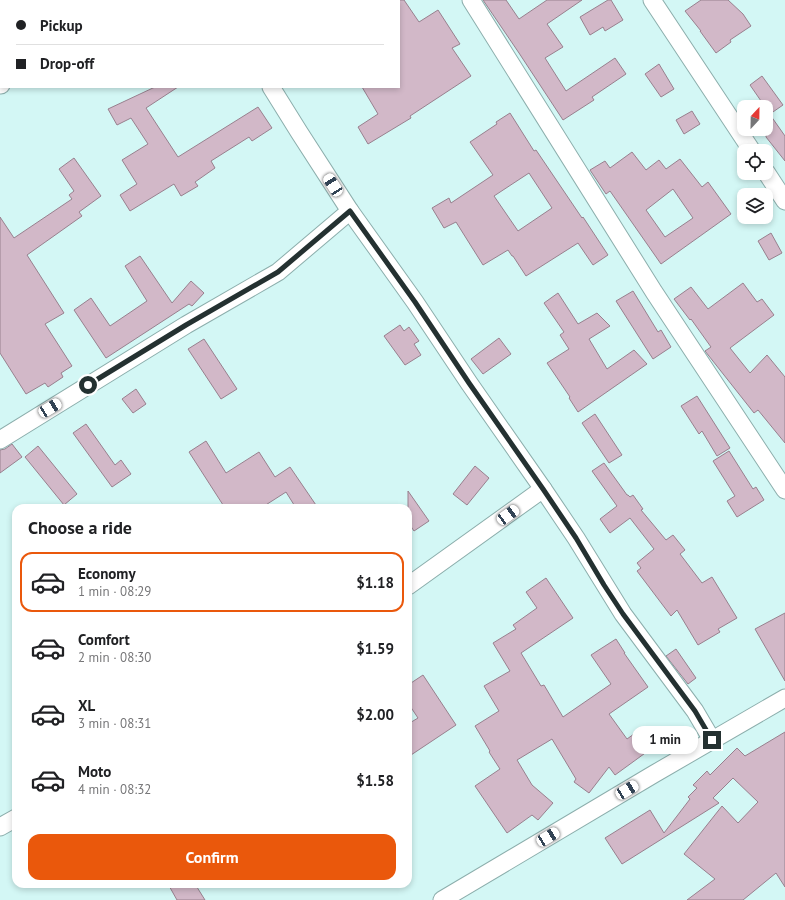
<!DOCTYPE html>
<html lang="en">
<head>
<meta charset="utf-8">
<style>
	:root { --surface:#fff; --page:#f2f2f2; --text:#202124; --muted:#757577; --line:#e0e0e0; --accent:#ea580c }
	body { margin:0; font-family:"PT Sans",sans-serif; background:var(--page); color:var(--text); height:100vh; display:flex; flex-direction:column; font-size:15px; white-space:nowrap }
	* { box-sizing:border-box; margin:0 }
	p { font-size:13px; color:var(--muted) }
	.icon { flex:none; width:22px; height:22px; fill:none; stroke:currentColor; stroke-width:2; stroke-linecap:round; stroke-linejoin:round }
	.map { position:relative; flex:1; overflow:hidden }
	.sheet { position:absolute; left:12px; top:504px; width:400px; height:384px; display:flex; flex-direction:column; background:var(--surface); border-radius:12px; box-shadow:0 2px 6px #0003 }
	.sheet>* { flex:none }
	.top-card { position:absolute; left:0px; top:0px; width:400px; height:88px; box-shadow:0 2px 6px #0003; display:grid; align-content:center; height:88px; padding:0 16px; background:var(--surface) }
	.needle { width:26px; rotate:22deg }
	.tools { position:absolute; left:737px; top:100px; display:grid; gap:8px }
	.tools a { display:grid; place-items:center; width:36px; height:36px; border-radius:8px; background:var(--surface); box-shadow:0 2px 6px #0003; font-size:20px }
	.end { position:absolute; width:18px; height:18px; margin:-9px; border:5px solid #243131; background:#fff; box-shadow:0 0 0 2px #fff }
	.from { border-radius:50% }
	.bubble { position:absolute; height:28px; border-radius:12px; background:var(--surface); box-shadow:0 2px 6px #0003; font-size:13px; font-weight:700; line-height:28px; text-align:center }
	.car { position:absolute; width:12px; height:24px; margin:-12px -6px; border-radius:5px; box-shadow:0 0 3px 1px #0007; background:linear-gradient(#fff 24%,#345 0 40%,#fff 0 76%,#345 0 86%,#fff 0) }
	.top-card b { display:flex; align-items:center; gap:14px; height:38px; font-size:15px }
	.top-card b+b { border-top:1px solid var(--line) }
	.top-card i { width:10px; height:10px; background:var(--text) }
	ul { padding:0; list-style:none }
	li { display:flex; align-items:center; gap:12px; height:60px; margin:0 8px 6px; padding:0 8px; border:2px solid transparent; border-radius:12px }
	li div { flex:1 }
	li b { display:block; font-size:15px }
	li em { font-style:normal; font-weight:700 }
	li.active { border-color:var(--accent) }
	li>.icon { width:36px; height:36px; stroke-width:1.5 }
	h2 { padding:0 16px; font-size:18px; line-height:48px }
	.cta { display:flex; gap:8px; margin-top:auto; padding:8px 16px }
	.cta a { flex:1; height:46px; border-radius:12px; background:var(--accent); color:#fff; font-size:16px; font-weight:700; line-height:46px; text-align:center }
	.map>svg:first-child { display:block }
	.building { fill:#d2b8c8; stroke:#98808e; fill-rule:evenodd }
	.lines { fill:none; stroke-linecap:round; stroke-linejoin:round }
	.minor-casing { stroke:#8caeac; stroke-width:19 }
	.minor { stroke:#fff; stroke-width:17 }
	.route { stroke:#243131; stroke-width:5 }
</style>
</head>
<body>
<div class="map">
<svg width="785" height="900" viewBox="0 0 785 900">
	<rect width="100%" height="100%" fill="#d3f7f5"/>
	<!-- building -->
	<g class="building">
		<path d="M399 0H404L419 22 438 10 460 44 452 48 471 76 410 116 411 118 368 144 358 127 378 114 362 87H399Z"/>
		<path d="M483 0H506L519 19 547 0H582L547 24 563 47 545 58 566 91 615 58 626 74 592 97 594 100 563 120 519 53Z"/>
		<path d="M608 0H611L623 20 605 31 603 27 590 35 580 17Z"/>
		<path d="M701 0H728L743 14 751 26 730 40 731 42 716 53 700 31H701L685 11Z"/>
		<path d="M659 64 674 89 661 97 645 74Z"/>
		<path d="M762 76 783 105 770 114 750 85Z"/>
		<path d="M155 87H178L146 108 178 157 258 107 272 128 252 141 249 137 211 161 215 168 195 182 198 186 181 196 174 184 130 211 120 195 137 184 122 160 148 144 131 118 117 125 108 109Z"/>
		<path d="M766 109 785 136V161L766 137Z"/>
		<path d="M692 111 700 124 684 134 676 120Z"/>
		<path d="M510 113 534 151 536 150 582 218 583 217 608 255 593 265 578 243 526 276 513 256H512L508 250 483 265 456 222 444 228 432 208 449 198 451 203 493 175 470 142 497 124 496 122ZM529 173 552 208 518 231 494 196Z"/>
		<path d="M632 152 646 170 659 160 666 169 680 159 702 187 708 182 731 214 661 264 610 191 606 194 590 170 605 161 610 168ZM673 189 693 218 665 237 646 210Z"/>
		<path d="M74 158 101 196 79 212 82 216 27 255 64 313 45 324 72 366 61 373 63 377 48 387 45 383 26 394 0 353V217L14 238 72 199 69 195 74 191 59 169Z"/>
		<path d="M771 233 782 253 769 260 758 241Z"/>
		<path d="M140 256 172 303 191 281 204 293 192 306 189 304 106 358 74 310 91 298 110 326 147 301 125 266Z"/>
		<path d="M743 283 757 302 762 299 774 315 730 348 750 373 767 355 785 377V443L758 410 754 413 705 351 711 347 691 319 690 320 674 299 691 287 708 309Z"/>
		<path d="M633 291 658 332 661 330 671 347 653 359 616 301Z"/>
		<path d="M558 293 578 324 597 313 610 326 589 339 607 369 634 350 647 364 578 412 569 398 570 397 547 363 569 349 560 335 564 332 544 303Z"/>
		<path d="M400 325 404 331 409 327 419 341 414 344 421 355 405 365 384 336Z"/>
		<path d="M499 338 511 354 483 374 471 359Z"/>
		<path d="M204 339 237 389 221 399 188 349Z"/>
		<path d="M136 389 146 404 133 413 122 399Z"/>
		<path d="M697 396 730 448 717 456 702 431 699 434 681 406Z"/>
		<path d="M595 414 622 455 609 463 582 423Z"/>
		<path d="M86 424 115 465 121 460 131 474 112 487 73 433Z"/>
		<path d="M206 441 226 473 259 452 275 477 290 467 318 508H296L286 492 261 508H225L189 452Z"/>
		<path d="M12 444 22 457 0 473V450L5 449Z"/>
		<path d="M38 446 77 494 64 505 25 457Z"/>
		<path d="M729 451 753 489 756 487 764 500 737 517 727 501 735 496 713 461Z"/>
		<path d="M604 463 627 495H628L630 497 633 495 643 509 641 510 666 540 673 535 685 550 680 554 702 583 712 577 737 618 718 629 720 632 698 645 677 610 671 616 637 571 641 568 637 563 654 549 630 518 610 533 600 519 617 506 592 471Z"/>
		<path d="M475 466 489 478 467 505 453 494Z"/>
		<path d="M408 491 429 521 414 531 408 522Z"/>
		<path d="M546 578 573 618 521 653 541 686 544 685 563 717 611 684 591 655 616 639 625 653H624L648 687 609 714 627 739 634 734 648 751 615 775 609 767 589 793 574 782 576 779 552 739 517 760 532 785 553 803 538 820 532 815 507 833 475 786 500 769 489 752 490 751 475 726 499 711 484 686 510 671 493 643 516 629 513 625 537 608 526 592Z"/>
		<path d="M785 613V681L755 629Z"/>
		<path d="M676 649 696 678 688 684 666 656Z"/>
		<path d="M423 675 456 725 408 757V724L418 718 408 703V685Z"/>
		<path d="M785 732V887L776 873 743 900H687L715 879 684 854 722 806 738 823 758 802 733 778 713 798 719 803 622 864 605 838 650 810 664 833 690 799 688 797 697 788 693 785 707 771 710 775 737 748 745 756Z"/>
		<path d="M168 884H195L205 900H177Z"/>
	</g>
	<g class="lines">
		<defs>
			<g id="minor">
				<path d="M218 0 219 1"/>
				<path d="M471 0 654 292 785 490"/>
				<path d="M652 0 752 151"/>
				<path d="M124 1 125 0"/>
				<path d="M0 85H1"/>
				<path d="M271 87 299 132 350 211 415 302 469 383 543 489 576 538 623 614 695 711 712 740"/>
				<path d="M766 172 785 201"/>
				<path d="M0 440 186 325 278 272 350 211"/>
				<path d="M408 586 543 489"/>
				<path d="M0 827 16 818"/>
				<path d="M442 900 654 774 785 698"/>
			</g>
		</defs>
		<!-- minor casing -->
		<use href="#minor" class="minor-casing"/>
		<!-- minor -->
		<use href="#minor" class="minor"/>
	</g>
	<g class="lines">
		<!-- route -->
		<path class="route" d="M88 385 186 325 278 272 350 211 415 302 469 383 543 489 576 538 604 585 623 614 695 711 712 740"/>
	</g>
</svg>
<div class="tools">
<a><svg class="needle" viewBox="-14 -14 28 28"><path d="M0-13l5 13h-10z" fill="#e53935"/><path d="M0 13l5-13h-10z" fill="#757577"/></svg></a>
<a><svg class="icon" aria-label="locate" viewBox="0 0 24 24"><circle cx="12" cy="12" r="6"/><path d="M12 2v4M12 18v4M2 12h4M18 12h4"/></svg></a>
<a><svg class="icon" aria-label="layers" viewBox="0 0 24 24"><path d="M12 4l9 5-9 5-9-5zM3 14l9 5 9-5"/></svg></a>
</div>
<i class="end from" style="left:88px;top:385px"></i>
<i class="end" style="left:712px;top:740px"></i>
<div class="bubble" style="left:632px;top:726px;width:66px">1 min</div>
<i class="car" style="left:333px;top:185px;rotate:327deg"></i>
<i class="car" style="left:50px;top:408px;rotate:59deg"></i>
<i class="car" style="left:508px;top:515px;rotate:54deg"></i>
<i class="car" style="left:627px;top:790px;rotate:59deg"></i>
<i class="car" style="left:548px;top:837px;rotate:59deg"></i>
<div class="top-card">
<b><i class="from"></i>Pickup</b>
<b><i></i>Drop-off</b>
</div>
<section class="sheet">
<h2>Choose a ride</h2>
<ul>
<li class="active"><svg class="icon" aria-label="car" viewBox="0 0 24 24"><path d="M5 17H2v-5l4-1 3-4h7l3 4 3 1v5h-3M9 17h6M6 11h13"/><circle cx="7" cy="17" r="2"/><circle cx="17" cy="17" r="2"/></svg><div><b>Economy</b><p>1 min · 08:29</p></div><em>$1.18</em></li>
<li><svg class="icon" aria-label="car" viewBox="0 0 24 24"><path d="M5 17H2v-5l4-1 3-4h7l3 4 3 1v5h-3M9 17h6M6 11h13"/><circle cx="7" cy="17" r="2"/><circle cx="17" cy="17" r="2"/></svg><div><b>Comfort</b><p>2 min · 08:30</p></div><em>$1.59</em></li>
<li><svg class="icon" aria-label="car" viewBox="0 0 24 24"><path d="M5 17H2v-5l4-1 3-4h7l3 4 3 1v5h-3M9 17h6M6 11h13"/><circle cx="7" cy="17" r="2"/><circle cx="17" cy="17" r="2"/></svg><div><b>XL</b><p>3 min · 08:31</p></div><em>$2.00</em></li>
<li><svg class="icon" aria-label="car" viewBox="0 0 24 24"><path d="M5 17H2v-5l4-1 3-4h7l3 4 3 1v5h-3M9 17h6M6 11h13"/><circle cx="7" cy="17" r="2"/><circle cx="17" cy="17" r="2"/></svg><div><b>Moto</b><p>4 min · 08:32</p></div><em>$1.58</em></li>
</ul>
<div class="cta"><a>Confirm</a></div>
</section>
</div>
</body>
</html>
